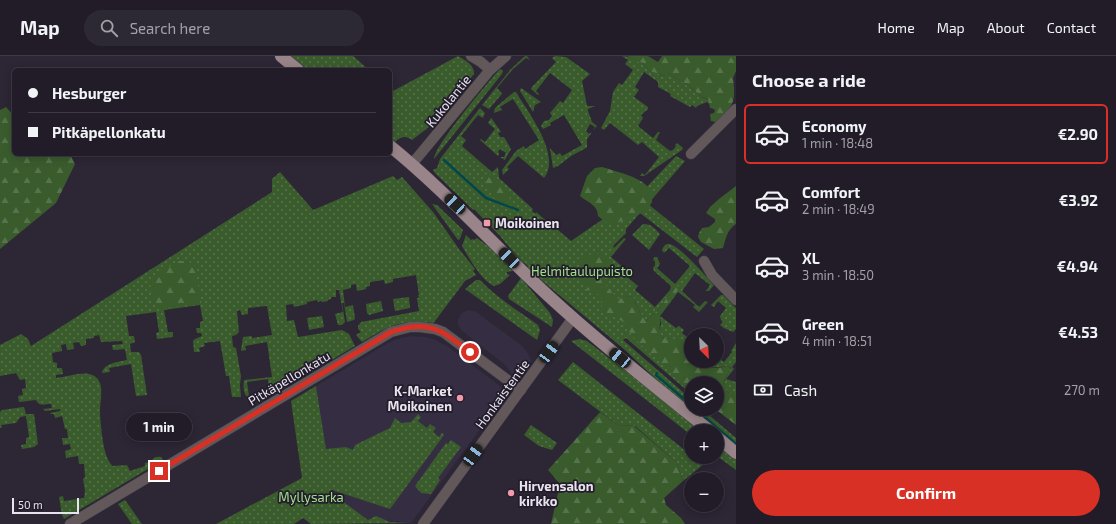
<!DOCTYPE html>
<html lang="en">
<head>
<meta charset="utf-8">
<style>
	:root { --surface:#211c28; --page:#2d2934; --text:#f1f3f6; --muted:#a2a1a8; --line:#3e3a45; --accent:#d93025 }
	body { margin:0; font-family:"Exo 2",sans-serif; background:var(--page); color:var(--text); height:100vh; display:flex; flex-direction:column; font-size:15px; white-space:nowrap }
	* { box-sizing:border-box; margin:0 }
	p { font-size:13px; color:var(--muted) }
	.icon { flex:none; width:22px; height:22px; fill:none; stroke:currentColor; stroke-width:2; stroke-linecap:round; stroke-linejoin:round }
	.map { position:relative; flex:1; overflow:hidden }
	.drawer { display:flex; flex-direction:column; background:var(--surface); width:380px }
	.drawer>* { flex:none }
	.banner { position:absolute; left:12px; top:12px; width:380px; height:88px; border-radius:6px; box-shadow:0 2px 10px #0003,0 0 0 1px var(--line); display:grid; align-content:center; height:88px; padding:0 16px; background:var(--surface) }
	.needle { width:26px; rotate:156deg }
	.controls { position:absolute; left:684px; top:272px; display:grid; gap:8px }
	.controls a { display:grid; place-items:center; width:40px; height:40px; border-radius:50%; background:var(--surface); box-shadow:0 2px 10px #0003,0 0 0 1px var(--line); font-size:20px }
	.scale { position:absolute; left:12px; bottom:10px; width:67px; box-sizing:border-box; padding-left:4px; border:2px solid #e8e4ee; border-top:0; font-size:11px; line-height:14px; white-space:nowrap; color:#e8e4ee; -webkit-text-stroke:3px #221c2b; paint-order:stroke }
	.end { position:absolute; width:18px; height:18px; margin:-9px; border:5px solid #d93025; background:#fff; box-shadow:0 0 0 2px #fff }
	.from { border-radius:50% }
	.bubble { position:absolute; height:28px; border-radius:14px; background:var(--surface); box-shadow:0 2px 10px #0003,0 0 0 1px var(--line); font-size:13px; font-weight:700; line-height:28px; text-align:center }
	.car { position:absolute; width:12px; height:24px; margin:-12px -6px; border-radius:5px; box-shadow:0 0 3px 1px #0007; background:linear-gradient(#222 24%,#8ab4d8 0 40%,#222 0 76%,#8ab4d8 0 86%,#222 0) }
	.banner b { display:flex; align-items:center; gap:14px; height:38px; font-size:15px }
	.banner b+b { border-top:1px solid var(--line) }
	.banner i { width:10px; height:10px; background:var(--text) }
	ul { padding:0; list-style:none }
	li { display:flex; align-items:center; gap:12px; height:60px; margin:0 8px 6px; padding:0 8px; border:2px solid transparent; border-radius:6px }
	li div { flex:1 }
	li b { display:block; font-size:15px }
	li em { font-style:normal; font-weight:700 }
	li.current { border-color:var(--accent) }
	li>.icon { width:36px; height:36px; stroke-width:1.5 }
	h2 { padding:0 16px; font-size:18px; line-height:48px }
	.pay { display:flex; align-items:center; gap:10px; height:44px; padding:0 16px; font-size:15px }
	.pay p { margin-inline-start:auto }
	.button { display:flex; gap:8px; margin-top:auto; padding:8px 16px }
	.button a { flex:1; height:46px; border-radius:24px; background:var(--accent); color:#fff; font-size:16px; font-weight:700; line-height:46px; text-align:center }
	header { display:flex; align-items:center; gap:24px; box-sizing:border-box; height:56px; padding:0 20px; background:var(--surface); border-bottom:1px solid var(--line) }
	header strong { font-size:19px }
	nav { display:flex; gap:22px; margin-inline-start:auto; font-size:14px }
	.search { width:280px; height:36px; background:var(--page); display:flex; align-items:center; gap:10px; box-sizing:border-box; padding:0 14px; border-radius:22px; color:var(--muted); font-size:15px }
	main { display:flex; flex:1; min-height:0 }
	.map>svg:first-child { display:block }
	.built { fill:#352d42 }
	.grass { fill:url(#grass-dots) }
	.forest { fill:url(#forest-firs) }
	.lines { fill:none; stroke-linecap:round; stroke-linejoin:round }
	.stream { stroke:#024749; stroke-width:2.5 }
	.minor-casing { stroke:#46414f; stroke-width:11 }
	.major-casing { stroke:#46414f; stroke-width:13 }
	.minor { stroke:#625859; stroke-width:10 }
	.major { stroke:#998589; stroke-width:12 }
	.route { stroke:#d93025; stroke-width:5 }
	.poi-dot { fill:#f39aaa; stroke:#221c2b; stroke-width:1.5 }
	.labels { text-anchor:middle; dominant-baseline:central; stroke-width:3.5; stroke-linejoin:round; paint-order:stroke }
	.street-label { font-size:13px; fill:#e8e4ee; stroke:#221c2b }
	.poi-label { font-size:13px; font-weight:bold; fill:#e8e4ee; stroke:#221c2b; text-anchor:start }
	.park-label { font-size:13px; fill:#a0e08a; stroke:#221c2b }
</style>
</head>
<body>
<header>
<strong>Map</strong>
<div class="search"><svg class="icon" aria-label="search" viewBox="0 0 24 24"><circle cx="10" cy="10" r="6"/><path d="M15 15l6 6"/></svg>Search here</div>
<nav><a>Home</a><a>Map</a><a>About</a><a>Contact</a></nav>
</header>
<main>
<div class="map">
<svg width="736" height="468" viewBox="0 0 736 468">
	<defs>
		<pattern id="grass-dots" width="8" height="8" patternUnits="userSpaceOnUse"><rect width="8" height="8" fill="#3a5c2d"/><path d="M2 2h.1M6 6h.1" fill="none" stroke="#56734c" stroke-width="1.8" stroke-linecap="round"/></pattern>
		<pattern id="forest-firs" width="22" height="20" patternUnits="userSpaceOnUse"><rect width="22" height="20" fill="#3a5c2d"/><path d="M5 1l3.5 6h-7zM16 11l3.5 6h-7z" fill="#56734c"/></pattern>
	</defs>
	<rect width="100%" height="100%" fill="#2c2635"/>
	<!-- built -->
	<g class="built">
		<path d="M468 254 475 255 521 289 527 296 531 304 530 312 528 315 519 320 512 318 505 309 461 274 458 269V263L462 257Z"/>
		<path d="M410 280 426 281 433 283 447 290 500 330 503 334V342L411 467 397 465 372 467 333 438 316 330 388 287 394 284Z"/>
	</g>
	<!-- grass -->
	<g class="grass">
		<path d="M291 0H353L369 14H308Z"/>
		<path d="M458 0C466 5 474 8 474 18L429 71 412 84C405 79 401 81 395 86L390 82V32L393 35Z"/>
		<path d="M525 0H527L530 4 526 2 513 13 497 32 502 37 501 39 489 53 482 49 511 13Z"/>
		<path d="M555 0 566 1 590 18 582 25 587 50H595L588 53V55L592 66 597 70 593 74 595 71 590 68 586 75 589 78 592 76 587 83V91L586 92 571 100 558 110 553 112 550 92 556 99 560 97 562 100 582 89 564 59 550 67 551 69 543 73 541 70 544 65 549 64 552 60 550 57 560 45 563 47 572 34 550 17 536 35 539 38 538 39 531 33V32L556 6 552 2Z"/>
		<path d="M622 0C629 0 635 5 643 7 649 18 654 15 664 20L668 17 693 33 702 41 709 44V48L707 46 697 50 696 52 692 49 690 51 670 40 671 38 658 31V26L644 16 635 31 639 34 634 41 648 51V53L641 59 643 62 638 70 653 82 658 76H660L656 84 670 95 673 94 676 90 675 89 677 87 683 92 682 94 644 120H640L642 117 645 119 659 101 642 86 638 89 610 67 604 74 601 72 610 55 613 36 619 27 622 29 633 14 625 8 628 4Z"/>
		<path d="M500 13 503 15 502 18 434 103C433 91 489 25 500 13Z"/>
		<path d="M521 32 541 46 535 49 533 56 520 35Z"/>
		<path d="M514 36H516C528 56 562 100 544 122L518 100 507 111 509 113 503 119 502 114 516 95 524 90 525 93 539 84 513 43 500 51 502 54 494 57 495 52Z"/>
		<path d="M480 52 485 57 483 62 478 59 461 80 466 84 462 90 492 116 498 111 499 122 533 153 532 155 535 158 536 156 550 168V171L552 169 571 185 641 137 676 100 685 105 648 148 704 193 697 201 640 157 626 173V177L613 190 614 192 624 182 626 183 611 201 624 212 621 216 638 230 635 234 655 251 670 234 671 230 654 215 653 212 655 209V205L653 204 654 201H657L660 208 657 212 675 228 690 210 669 192 664 197 662 194C663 191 665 188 668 188 678 187 707 222 714 229L709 235H706L710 229 695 217 682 235 699 251 705 245 708 246 699 256 693 251 695 249 678 236 660 260 676 272 679 270 684 274 682 277 691 284V301L689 299V291L671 283 661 281 659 276 661 268 660 260 674 231 660 252 646 265 638 253 633 241 627 240 691 327V338L626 282 623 284 691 343V353L658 325 625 294 527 212 528 210 523 206 522 207 500 180 474 153 473 154 435 117 433 114 437 112 440 103Z"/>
		<path d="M491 62 492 63 501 76 498 77 500 81H504L511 93 505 104 500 101H504L506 97 500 93 498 96 499 98 498 100 480 84 481 83 485 86 495 73 488 67Z"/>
		<path d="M280 116 313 154 393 120 397 124 402 121 433 156 459 193 475 213 473 215 476 219 465 225 435 265 433 267C401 263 388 270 362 286L356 279 361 276 358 273V270L361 266 419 255 417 242H419L418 239H419L416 219 393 223V226L385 228 384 224 370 226V230L366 231V233L357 235 356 228 351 229V232L343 234 345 251 353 249 355 262 354 264 347 266 344 247H342L345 266 342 269H338L335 258 343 256 339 234H336V241H331V243L328 244V245L322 246 321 245 318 246 317 244 307 246V248L294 251 293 248 286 249 287 265 294 264 298 281 342 274 349 278 355 290 291 328 290 327 285 331 261 346 258 342 259 338 269 335 268 323 247 326 249 340 247 341C243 336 243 330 244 324L272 321 267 286 245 290 246 294 241 295V294L243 281 252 280V282L272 279 267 250 248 252V258L242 259 240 254 237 255 239 276 236 279 232 280 233 291 236 292 241 320 240 329 241 341H232L229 320H226L220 285 204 287 205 290 199 292 200 296H194L193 285 195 283 202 280 201 277H197L196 272H200V266L203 265 200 249 164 254 168 276H173V281L157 283 156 277 159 276 156 256 126 260 129 280H134L135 286 130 288 131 296H139L141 299 147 339 136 340 131 308 109 312 110 316 102 317C104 307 118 306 127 304L125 293 113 294 112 289 123 288 122 285 101 286 99 279 94 280V282L86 283V289L81 290 79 286 73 287 74 293 67 294 66 288 61 289 62 295 52 297 53 306 57 307V312H62L63 318 56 319V322C65 321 81 316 89 318 108 322 99 345 100 358 101 371 103 403 113 410L127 409 130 415 145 410V407L151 406C153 402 156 400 161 401L163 404 64 463 62 459 59 441 63 440 64 445 84 442 85 435 83 423 85 421 84 408H79L78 400 66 402 65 395 71 393 70 388 63 389 62 382H68L67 373H65L62 360 55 362 54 358H51L50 357 60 355V353L45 355 43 353 52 352 51 348C45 348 39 351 36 344L19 346 18 340 23 339 22 333 26 332 25 323 20 324 16 317 0 320V289L21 278 28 283 31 290 272 136V123Z"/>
		<path d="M432 148 437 149 463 174 460 183 458 184Z"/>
		<path d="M643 168C652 168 655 173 660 178L649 194 632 179Z"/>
		<path d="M466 179 471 184 473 183 474 184 477 182 493 194 514 215 507 216V218L510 219 500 228 494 230C481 224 469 202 462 190Z"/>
		<path d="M521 222 550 257 553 264 552 271 509 243 508 240Z"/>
		<path d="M476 224H480C497 242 517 254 538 269L540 274 537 284 465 233Z"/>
		<path d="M721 239H723L736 252V273L733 276 724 272 720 269 723 266 721 264 720 260 726 252 718 245 714 251 712 250 711 249Z"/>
		<path d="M409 241 410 252 395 255 393 243Z"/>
		<path d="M381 245 383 255 369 259 367 257 366 248Z"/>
		<path d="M322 260 324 271 309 274 307 262Z"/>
		<path d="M580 283 587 285 704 375H691V379L571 285Z"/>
		<path d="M736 287V306L732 311 734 313 726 323 736 326V341C718 332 723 327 731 312L728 310C716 312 707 312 697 305H717V301L724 306 732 296 731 295Z"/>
		<path d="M573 306 691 399V401H694L704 408 683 425 677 407 635 370 618 369 558 324Z"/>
		<path d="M316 330 326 393 346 391 353 394 355 389 390 372 395 362 401 367 411 366 418 358 421 361 418 365 427 372 430 368 436 372 433 376 439 381 442 377 444 379 390 453 332 434 333 438 368 464 376 460 390 466 411 467 311 468 303 462 294 468H216L302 422 291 345Z"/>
		<path d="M23 351H24L26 358H34L38 388 34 391 22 393 21 389 26 388V382L29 381 26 360 20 361 16 367 1 369 2 372H0V356L2 354Z"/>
		<path d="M691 353H702L736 382V390Z"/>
		<path d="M531 369 557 387 552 394 539 390 524 379Z"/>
		<path d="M451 384 461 391 438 422 440 424 431 438 421 437 415 430 446 387 448 388Z"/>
		<path d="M717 386 736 401V414L717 400Z"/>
		<path d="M125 444 142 468H132L118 448Z"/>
	</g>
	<!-- forest -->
	<g class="forest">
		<path d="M627 0H648L658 6 662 0H736V15L733 22C736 46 734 50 716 66L711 65 710 58 714 57 715 55 714 53 710 52 708 43 702 41 693 33 668 17 664 20C654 15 649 18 643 7L635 5Z"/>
		<path d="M6 51 14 60V98H70L75 108 56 147 0 193V54Z"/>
		<path d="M602 111C615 115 640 121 648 131 651 135 652 141 652 146L646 156C633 159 622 166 609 169L598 160C598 149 587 146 580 140L587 120 595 112Z"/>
		<path d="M486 118H488L510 137C511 144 507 151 499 150L497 149 490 132 485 125 484 121Z"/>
		<path d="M736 130V168C727 174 726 182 723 192L714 193 701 186 698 181 699 177 702 172 709 171 715 166V163L706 157 710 151 719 143Z"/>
		<path d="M600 197 609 205 612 210 611 217 607 216 602 219C603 230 612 236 619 243L629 240 633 241 638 253 646 265 660 252 674 231 676 229 680 231 660 260C661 268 658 274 661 281 677 285 688 278 689 299L691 301V305C697 305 699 307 704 309 712 313 720 312 728 310L731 313C722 326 719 333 736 341V369L715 353H717V327H691V333L645 293 631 279 626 268 622 265 614 261 609 262C600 256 602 249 601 240L592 235 587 234C581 224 575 215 582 204 584 202 584 200 587 199 591 198 596 198 600 197Z"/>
		<path d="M178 205H188L195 210 201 247 159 254 156 246 151 240 150 223Z"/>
		<path d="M600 356 618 369 634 370 677 407 683 425 664 442 666 449 681 462 685 468H551L560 428 548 414Z"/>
	</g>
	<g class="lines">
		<!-- stream -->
		<g class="stream">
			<path d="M444 104 486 142 518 154"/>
			<path d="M657 317 656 319 691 349"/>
			<path d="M695 353 736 388"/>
		</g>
		<defs>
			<g id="minor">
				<path d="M471 0 481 6 490 14"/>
				<path d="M691 98 736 53"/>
				<path d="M412 108 490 14 506 0"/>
				<path d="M704 205 712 219 736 244"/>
				<path d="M70 468 391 276 410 271H420L435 273 443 276 521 334"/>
				<path d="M423 468 573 262"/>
			</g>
			<g id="major">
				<path d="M281 0 298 14"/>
				<path d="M390 90C448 137 498 194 553 244 603 290 657 332 710 375"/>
				<path d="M717 381 736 397"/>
			</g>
		</defs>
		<!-- minor casing -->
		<use href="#minor" class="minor-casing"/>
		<!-- major casing -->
		<use href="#major" class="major-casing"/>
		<!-- minor -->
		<use href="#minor" class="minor"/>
		<!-- major -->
		<use href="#major" class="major"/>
	</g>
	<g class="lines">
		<!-- route -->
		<path class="route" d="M159 415 391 276C429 263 441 274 470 296"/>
	</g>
	<!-- markers -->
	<g class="poi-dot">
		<rect x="483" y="163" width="8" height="8" rx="2"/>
		<circle cx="460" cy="342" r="4"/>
		<circle cx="511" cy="437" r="4"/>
	</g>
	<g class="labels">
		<!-- street labels -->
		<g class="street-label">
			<text transform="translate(448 45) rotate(-51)">Kukolantie</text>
			<text transform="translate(289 322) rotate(-31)">Pitkäpellonkatu</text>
			<text transform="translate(502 338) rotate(-54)">Honkaistentie</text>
		</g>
		<!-- poi labels -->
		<g class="poi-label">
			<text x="495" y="167">Moikoinen</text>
			<text x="452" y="335" text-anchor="end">K-Market<tspan x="452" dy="15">Moikoinen</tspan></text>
			<text x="519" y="430">Hirvensalon<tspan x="519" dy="15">kirkko</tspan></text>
		</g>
		<!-- park labels -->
		<g class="park-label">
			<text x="582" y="215">Helmitaulupuisto</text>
			<text x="311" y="441">Myllysarka</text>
		</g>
	</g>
</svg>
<div class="controls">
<a><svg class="needle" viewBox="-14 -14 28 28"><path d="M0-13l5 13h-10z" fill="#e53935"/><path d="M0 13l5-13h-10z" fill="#a2a1a8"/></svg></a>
<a><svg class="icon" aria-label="layers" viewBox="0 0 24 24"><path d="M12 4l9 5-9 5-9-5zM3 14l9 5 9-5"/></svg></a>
<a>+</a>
<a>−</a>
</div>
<div class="scale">50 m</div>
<i class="end from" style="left:470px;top:296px"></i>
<i class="end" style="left:159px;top:415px"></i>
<div class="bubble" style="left:126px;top:357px;width:66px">1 min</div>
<i class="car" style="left:455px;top:148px;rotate:313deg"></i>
<i class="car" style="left:509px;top:202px;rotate:315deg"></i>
<i class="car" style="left:549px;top:296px;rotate:36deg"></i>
<i class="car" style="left:620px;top:302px;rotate:309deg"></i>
<i class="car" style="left:473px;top:399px;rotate:36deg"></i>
<div class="banner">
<b><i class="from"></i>Hesburger</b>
<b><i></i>Pitkäpellonkatu</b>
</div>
</div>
<section class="drawer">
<h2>Choose a ride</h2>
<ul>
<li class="current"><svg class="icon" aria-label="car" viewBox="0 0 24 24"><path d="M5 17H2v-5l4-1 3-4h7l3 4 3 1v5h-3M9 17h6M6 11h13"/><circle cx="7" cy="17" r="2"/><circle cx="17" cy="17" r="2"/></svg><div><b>Economy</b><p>1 min · 18:48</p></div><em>€2.90</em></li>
<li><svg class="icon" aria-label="car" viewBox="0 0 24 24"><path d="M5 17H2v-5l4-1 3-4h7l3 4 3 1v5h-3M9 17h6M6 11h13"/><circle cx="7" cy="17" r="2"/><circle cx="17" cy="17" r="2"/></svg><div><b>Comfort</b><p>2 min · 18:49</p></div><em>€3.92</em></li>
<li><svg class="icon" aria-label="car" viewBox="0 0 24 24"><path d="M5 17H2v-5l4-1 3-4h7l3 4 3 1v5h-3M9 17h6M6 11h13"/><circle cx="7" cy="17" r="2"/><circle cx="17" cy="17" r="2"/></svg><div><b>XL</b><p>3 min · 18:50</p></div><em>€4.94</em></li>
<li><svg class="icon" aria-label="car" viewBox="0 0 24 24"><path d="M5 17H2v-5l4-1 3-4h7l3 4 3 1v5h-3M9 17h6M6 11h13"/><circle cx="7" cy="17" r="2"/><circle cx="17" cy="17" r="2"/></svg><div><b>Green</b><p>4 min · 18:51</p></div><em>€4.53</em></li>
</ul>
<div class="pay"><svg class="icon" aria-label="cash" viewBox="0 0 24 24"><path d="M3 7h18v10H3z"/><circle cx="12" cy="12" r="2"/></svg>Cash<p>270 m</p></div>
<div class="button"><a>Confirm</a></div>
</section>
</main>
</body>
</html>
